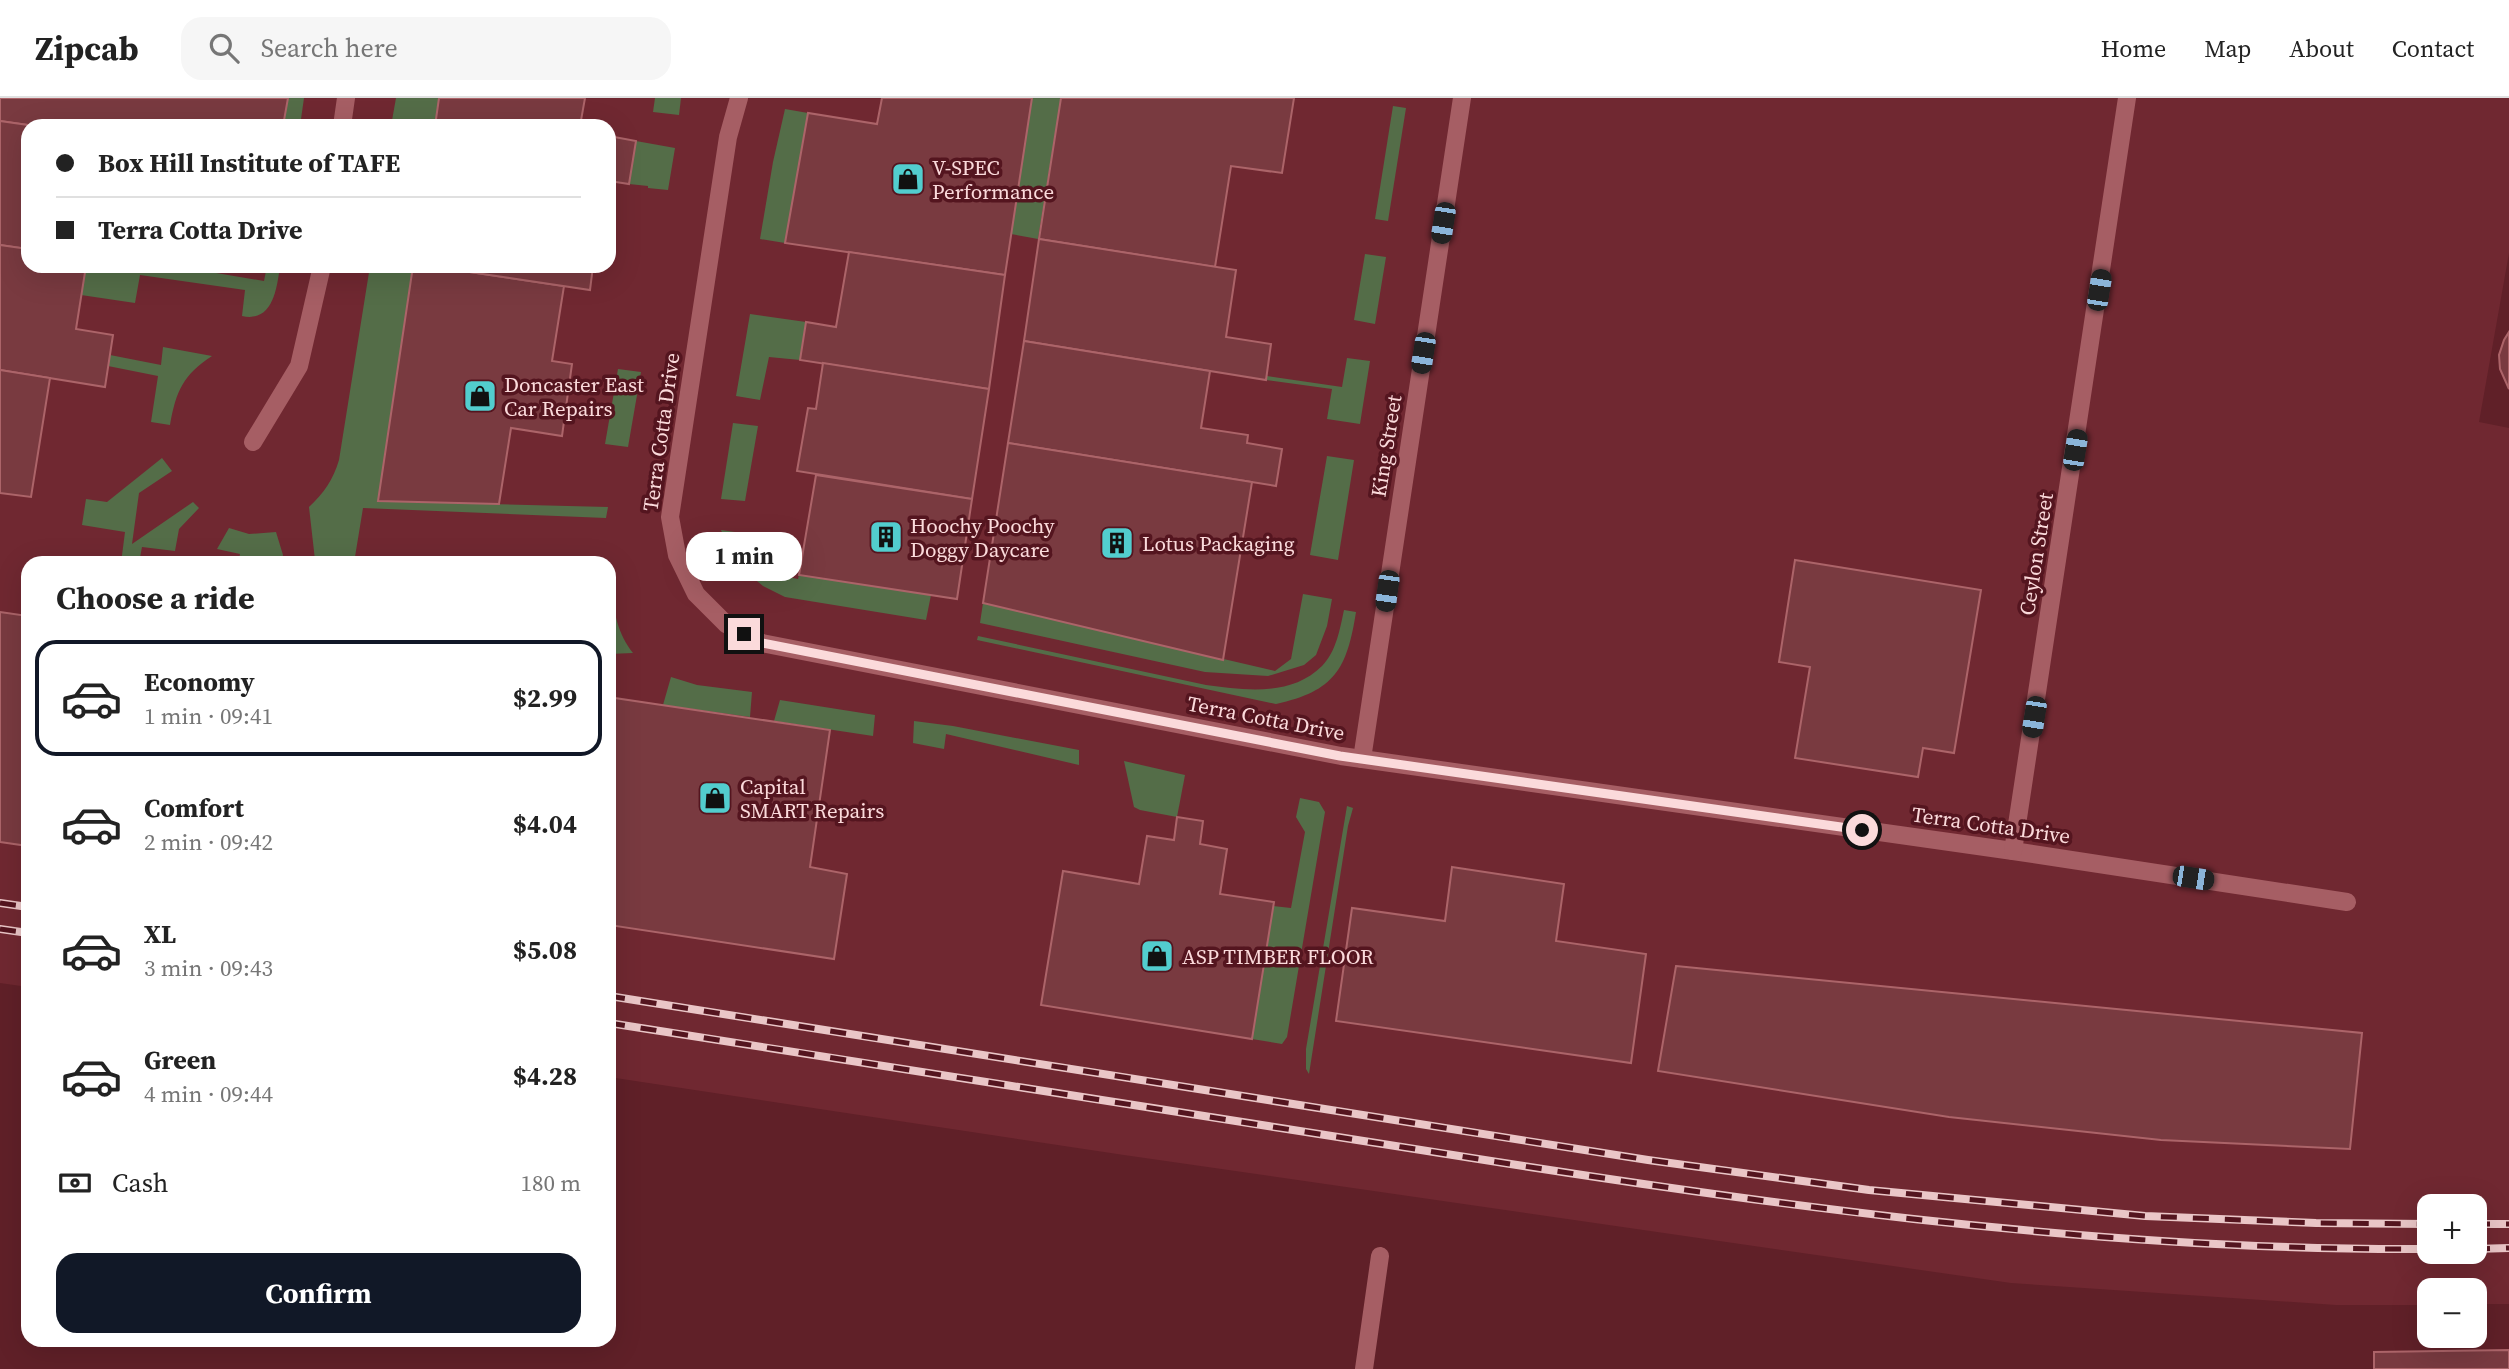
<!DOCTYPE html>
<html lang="en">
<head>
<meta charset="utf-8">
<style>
	:root { --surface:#fff; --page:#f6f6f6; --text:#222; --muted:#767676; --line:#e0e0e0; --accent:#111827 }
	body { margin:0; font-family:"Source Serif 4",serif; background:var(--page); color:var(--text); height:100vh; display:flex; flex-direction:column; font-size:26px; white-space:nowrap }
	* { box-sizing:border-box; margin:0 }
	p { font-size:23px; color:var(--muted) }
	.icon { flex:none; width:38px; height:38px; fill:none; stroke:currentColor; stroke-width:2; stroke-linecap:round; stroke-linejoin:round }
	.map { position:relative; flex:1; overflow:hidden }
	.side { position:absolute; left:21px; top:458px; width:595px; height:791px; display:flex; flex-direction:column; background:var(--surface); border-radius:21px; box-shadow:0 7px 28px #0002 }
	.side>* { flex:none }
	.hud { position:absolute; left:21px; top:21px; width:595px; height:154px; border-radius:21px; box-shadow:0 7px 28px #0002; display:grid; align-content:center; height:154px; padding:0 35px; background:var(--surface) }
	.controls { position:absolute; left:2417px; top:1096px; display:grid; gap:14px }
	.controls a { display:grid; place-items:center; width:70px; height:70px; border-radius:14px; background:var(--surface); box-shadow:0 7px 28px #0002; font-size:35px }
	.end { position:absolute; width:32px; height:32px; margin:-16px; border:9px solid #fbdadb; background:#111; box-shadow:0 0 0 4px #111 }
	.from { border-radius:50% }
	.bubble { position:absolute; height:49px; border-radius:21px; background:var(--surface); box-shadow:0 7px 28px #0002; font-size:23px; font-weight:700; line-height:49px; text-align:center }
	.car { position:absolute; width:21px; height:42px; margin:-21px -10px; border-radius:9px; box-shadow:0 0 5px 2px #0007; background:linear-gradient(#222 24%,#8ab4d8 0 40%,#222 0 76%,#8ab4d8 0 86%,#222 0) }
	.hud b { display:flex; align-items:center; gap:24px; height:66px; font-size:26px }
	.hud b+b { border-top:2px solid var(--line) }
	.hud i { width:18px; height:18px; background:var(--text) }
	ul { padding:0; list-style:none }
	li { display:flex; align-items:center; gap:21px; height:116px; margin:0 14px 10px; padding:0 21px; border:4px solid transparent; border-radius:21px }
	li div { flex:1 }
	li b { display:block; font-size:26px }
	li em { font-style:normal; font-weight:700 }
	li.selected { border-color:var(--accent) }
	li>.icon { width:63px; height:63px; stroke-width:1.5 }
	h2 { padding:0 35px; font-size:32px; line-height:84px }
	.pay { display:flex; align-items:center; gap:18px; height:77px; padding:0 35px; font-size:26px }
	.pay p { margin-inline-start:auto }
	.primary-button { display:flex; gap:14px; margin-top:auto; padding:14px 35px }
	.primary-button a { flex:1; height:80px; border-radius:21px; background:var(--accent); color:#fff; font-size:28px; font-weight:700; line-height:80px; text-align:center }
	header { display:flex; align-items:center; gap:42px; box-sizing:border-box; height:98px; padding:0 35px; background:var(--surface); border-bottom:2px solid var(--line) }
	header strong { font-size:33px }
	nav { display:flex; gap:38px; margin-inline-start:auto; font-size:24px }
	.search { width:490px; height:63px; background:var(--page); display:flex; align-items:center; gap:18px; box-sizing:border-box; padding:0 24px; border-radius:21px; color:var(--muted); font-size:26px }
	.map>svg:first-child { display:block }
	.built { fill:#702831; fill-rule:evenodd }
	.green { fill:#546d48 }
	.building { fill:#793a40; stroke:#ac6469; stroke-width:2 }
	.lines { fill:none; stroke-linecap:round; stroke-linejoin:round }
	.street { stroke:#a65e64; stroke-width:18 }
	.rail-casing { stroke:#eac6c7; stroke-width:8 }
	.rail { stroke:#54151f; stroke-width:5; stroke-dasharray:16; stroke-linecap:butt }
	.route { stroke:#fbdadb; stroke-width:9 }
	.labels { text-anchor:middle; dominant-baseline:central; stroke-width:7; stroke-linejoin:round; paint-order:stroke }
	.poi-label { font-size:21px; fill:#fbdadb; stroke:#54151f; text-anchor:start }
	.street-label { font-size:21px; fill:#fbdadb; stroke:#54151f }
</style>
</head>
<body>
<header>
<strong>Zipcab</strong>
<div class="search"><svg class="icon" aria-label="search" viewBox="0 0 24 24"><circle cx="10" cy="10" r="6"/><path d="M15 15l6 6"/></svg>Search here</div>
<nav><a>Home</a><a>Map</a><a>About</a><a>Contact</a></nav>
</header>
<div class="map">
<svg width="2509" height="1271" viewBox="0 0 2509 1271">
	<rect width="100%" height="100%" fill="#602028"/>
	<!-- built -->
	<path class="built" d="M0 0H2509V155L2479 324 2509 330V1206H2475L2474 1192H2429V1207H2336L2011 1185 1124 1057 609 979V466H28V889L0 885ZM28 28H609V168H28ZM2429 1108H2474V1153H2429Z"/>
	<!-- green -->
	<g class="green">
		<path d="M288 0H304L300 28H283Z"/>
		<path d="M396 0H439L435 28H391Z"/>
		<path d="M655 0H681L679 17 653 14Z"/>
		<path d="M1032 0H1061L1038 141 1011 136Z"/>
		<path d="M1393 8 1406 10 1388 123 1375 121Z"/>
		<path d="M785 11 808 15 785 145 760 141 773 64Z"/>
		<path d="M636 43 675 50 668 92 648 90V88L629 86Z"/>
		<path d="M1365 156 1386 159 1375 226 1354 222Z"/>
		<path d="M86 168H175L264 183 267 168H280C277 190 273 225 242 218L245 192 140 177 135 205 81 197Z"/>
		<path d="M370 168H413L378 403 608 409 606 420 363 410 354 465H317L315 462 309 409C324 395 333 382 339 362Z"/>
		<path d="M750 216 806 224 800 262 769 259 760 302 736 298Z"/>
		<path d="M163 249 212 258C183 277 176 293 170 327L151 324 158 278 108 268 110 257 161 267Z"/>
		<path d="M1347 260 1370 263 1360 326 1327 321 1332 291 1266 282 1267 278 1342 289Z"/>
		<path d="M618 271 641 274 628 349 605 346Z"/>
		<path d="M733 325 758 328 745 403 721 401Z"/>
		<path d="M1327 358 1354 362 1338 462 1310 457Z"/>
		<path d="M162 360 172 373 139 395 132 446 193 404 199 410 179 431 175 453 142 449 139 465H121L125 434 82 427 86 401 107 404Z"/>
		<path d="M229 430 249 436 276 434 283 457 282 464 249 459 248 465H238L240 456 217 451Z"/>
		<path d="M721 432 735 434 738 440 774 445 772 476 798 481 799 477 931 497 926 522 785 499 763 488 746 474 731 455Z"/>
		<path d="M612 492C614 516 618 536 633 555L609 556V493Z"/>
		<path d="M1303 496 1332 501 1327 528 1316 557 1304 567 1268 578 1205 574 980 525 983 505 1275 573 1291 561Z"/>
		<path d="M1344 512 1356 514C1347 571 1335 593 1276 606L977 542 978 538 1206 587C1244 592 1291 599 1322 568 1336 554 1340 531 1344 512Z"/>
		<path d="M671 579 697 587 752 594 750 619 663 607Z"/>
		<path d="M780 602 875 617 873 638 774 623Z"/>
		<path d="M914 623 953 628 1079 652V667L946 636 944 651 913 645Z"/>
		<path d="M1124 663 1185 677 1177 719 1140 712 1134 709Z"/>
		<path d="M1300 700 1319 704 1325 714 1287 939 1282 946 1252 941 1273 808 1291 810 1305 734 1296 719Z"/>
		<path d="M1347 708 1353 710 1348 728 1309 976 1306 971V951Z"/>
	</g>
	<!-- building -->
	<g class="building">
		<path d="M0 0H288L283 28H35L0 23Z"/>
		<path d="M439 0H585L580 28H435Z"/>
		<path d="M882 0H1032L1005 177 785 145 808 15 877 26Z"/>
		<path d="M1061 0H1294L1282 75 1231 68 1215 169 1039 141Z"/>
		<path d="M0 23 35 28H28V151L0 147Z"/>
		<path d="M609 38 636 43 629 86 609 83Z"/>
		<path d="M1039 141 1236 172 1226 239 1271 246 1266 282 1024 243Z"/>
		<path d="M0 147 28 151V168H86L76 231 113 237 105 289 0 272Z"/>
		<path d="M849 154 1005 177 989 291 800 262 806 224 836 229Z"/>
		<path d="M413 168H429L564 188 552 263 572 266 562 338 511 330 499 406 378 403Z"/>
		<path d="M429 168H593L590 192Z"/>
		<path d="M2509 234V291L2500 271 2499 257 2504 242Z"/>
		<path d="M1024 243 1210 273 1201 330 1248 337 1247 345 1282 351 1276 388 1008 345Z"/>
		<path d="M823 265 989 291 972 401 797 373 808 310 816 311Z"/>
		<path d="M0 272 50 280 31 399 0 395Z"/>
		<path d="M1008 345 1252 384 1223 562 983 505Z"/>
		<path d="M816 377 972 401 957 501 799 477Z"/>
		<path d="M1795 462 1981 492 1954 655 1923 650 1918 679 1795 660 1810 569 1779 564Z"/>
		<path d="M0 514 28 518V748L0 744Z"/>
		<path d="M609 591 615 600 830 632 810 769 847 776 834 861 609 827Z"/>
		<path d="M1177 719 1203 723 1200 746 1227 751 1220 796 1274 804 1252 941 1041 907 1063 773 1139 786 1147 738 1174 742Z"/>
		<path d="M1452 769 1564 786 1556 843 1646 856 1631 965 1336 923 1352 810 1445 823Z"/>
		<path d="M1676 868 2362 935 2350 1051 2161 1042 1949 1019 1658 973Z"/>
		<path d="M2509 1252V1271H2374V1254Z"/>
	</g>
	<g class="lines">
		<!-- street -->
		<g class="street">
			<path d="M739 0 728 39 670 419 677 457 696 496 726 526 762 545 1341 658 2013 753 2347 804"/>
			<path d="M342 28 346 0"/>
			<path d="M253 344 299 268 322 168"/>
			<path d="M1362 661 1462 0"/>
			<path d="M2013 753 2127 0"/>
			<path d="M1364 1271 1380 1158"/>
		</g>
		<defs>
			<g id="rail">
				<path d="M0 805 28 809"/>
				<path d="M0 831 28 835"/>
				<path d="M609 898 1648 1062 1869 1092 2145 1118 2316 1125 2429 1126"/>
				<path d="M609 925C873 966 1138 1008 1402 1049 1742 1103 2084 1153 2429 1151"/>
				<path d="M2474 1126H2509"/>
				<path d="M2474 1151 2509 1150"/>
			</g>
		</defs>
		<!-- rail casing -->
		<use href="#rail" class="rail-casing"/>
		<!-- rail -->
		<use href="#rail" class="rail"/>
	</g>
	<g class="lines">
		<!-- route -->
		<path class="route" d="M744 536 762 545 1340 658 1862 732"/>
	</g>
	<!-- icons -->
	<defs>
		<symbol id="shop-square" viewBox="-11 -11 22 22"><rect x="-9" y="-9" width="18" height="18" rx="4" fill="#52cdce" stroke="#54151f"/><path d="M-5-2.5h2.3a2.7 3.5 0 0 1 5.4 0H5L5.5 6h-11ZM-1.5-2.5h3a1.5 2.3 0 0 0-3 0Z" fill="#111"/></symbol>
		<symbol id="building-square" viewBox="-11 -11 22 22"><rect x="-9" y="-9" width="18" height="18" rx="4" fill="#52cdce" stroke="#54151f"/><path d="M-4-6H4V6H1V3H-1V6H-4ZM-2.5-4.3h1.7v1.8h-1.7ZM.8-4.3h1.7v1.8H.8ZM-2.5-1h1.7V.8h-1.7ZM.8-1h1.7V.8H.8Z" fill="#111"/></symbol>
	</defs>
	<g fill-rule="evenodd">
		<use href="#shop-square" x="889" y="62" width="38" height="38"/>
		<use href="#shop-square" x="461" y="279" width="38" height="38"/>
		<use href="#building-square" x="867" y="420" width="38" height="38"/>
		<use href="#building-square" x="1098" y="426" width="38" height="38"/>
		<use href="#shop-square" x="696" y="681" width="38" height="38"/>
		<use href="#shop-square" x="1138" y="839" width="38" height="38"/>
	</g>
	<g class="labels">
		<!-- poi labels -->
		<g class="poi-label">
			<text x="932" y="69">V-SPEC<tspan x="932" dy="24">Performance</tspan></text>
			<text x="504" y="286">Doncaster East<tspan x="504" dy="24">Car Repairs</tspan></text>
			<text x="910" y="427">Hoochy Poochy<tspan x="910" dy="24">Doggy Daycare</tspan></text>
			<text x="1142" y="445">Lotus Packaging</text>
			<text x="740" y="688">Capital<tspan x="740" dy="24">SMART Repairs</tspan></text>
			<text x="1182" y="858">ASP TIMBER FLOOR</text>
		</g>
		<!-- street labels -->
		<g class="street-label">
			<text transform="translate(661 334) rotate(-82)">Terra Cotta Drive</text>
			<text transform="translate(1386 348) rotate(-81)">King Street</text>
			<text transform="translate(2036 456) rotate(-81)">Ceylon Street</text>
			<text transform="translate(1266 620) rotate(11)">Terra Cotta Drive</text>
			<text transform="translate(1991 727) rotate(8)">Terra Cotta Drive</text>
		</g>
	</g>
</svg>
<div class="controls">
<a>+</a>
<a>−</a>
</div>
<i class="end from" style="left:1862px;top:732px"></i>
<i class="end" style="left:744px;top:536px"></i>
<div class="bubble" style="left:686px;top:434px;width:116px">1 min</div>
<i class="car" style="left:1443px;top:125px;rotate:189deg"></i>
<i class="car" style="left:2099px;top:192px;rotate:9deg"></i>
<i class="car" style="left:1423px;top:255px;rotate:189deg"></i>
<i class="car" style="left:2075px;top:352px;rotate:9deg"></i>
<i class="car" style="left:1387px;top:493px;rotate:188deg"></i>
<i class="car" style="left:2034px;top:619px;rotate:189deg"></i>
<i class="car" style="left:2193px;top:780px;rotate:99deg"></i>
<div class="hud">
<b><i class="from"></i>Box Hill Institute of TAFE</b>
<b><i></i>Terra Cotta Drive</b>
</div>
<section class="side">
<h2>Choose a ride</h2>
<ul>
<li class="selected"><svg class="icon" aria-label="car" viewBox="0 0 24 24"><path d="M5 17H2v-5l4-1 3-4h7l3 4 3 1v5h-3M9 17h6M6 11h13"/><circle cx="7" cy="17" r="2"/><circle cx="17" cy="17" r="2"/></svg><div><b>Economy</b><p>1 min · 09:41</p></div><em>$2.99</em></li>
<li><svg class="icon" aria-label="car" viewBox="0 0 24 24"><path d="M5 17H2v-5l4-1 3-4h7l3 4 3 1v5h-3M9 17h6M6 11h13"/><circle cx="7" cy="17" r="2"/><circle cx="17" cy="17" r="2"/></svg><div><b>Comfort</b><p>2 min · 09:42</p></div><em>$4.04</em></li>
<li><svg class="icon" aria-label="car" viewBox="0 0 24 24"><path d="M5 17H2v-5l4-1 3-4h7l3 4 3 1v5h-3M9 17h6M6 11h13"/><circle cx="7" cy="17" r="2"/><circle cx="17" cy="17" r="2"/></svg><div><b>XL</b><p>3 min · 09:43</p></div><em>$5.08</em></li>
<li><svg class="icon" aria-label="car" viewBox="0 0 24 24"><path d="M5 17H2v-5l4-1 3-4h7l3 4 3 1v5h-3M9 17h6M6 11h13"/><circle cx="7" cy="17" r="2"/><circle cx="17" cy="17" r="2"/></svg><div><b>Green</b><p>4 min · 09:44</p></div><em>$4.28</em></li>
</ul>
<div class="pay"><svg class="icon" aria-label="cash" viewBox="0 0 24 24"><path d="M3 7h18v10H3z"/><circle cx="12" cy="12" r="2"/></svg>Cash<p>180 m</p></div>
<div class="primary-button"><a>Confirm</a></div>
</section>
</div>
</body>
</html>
